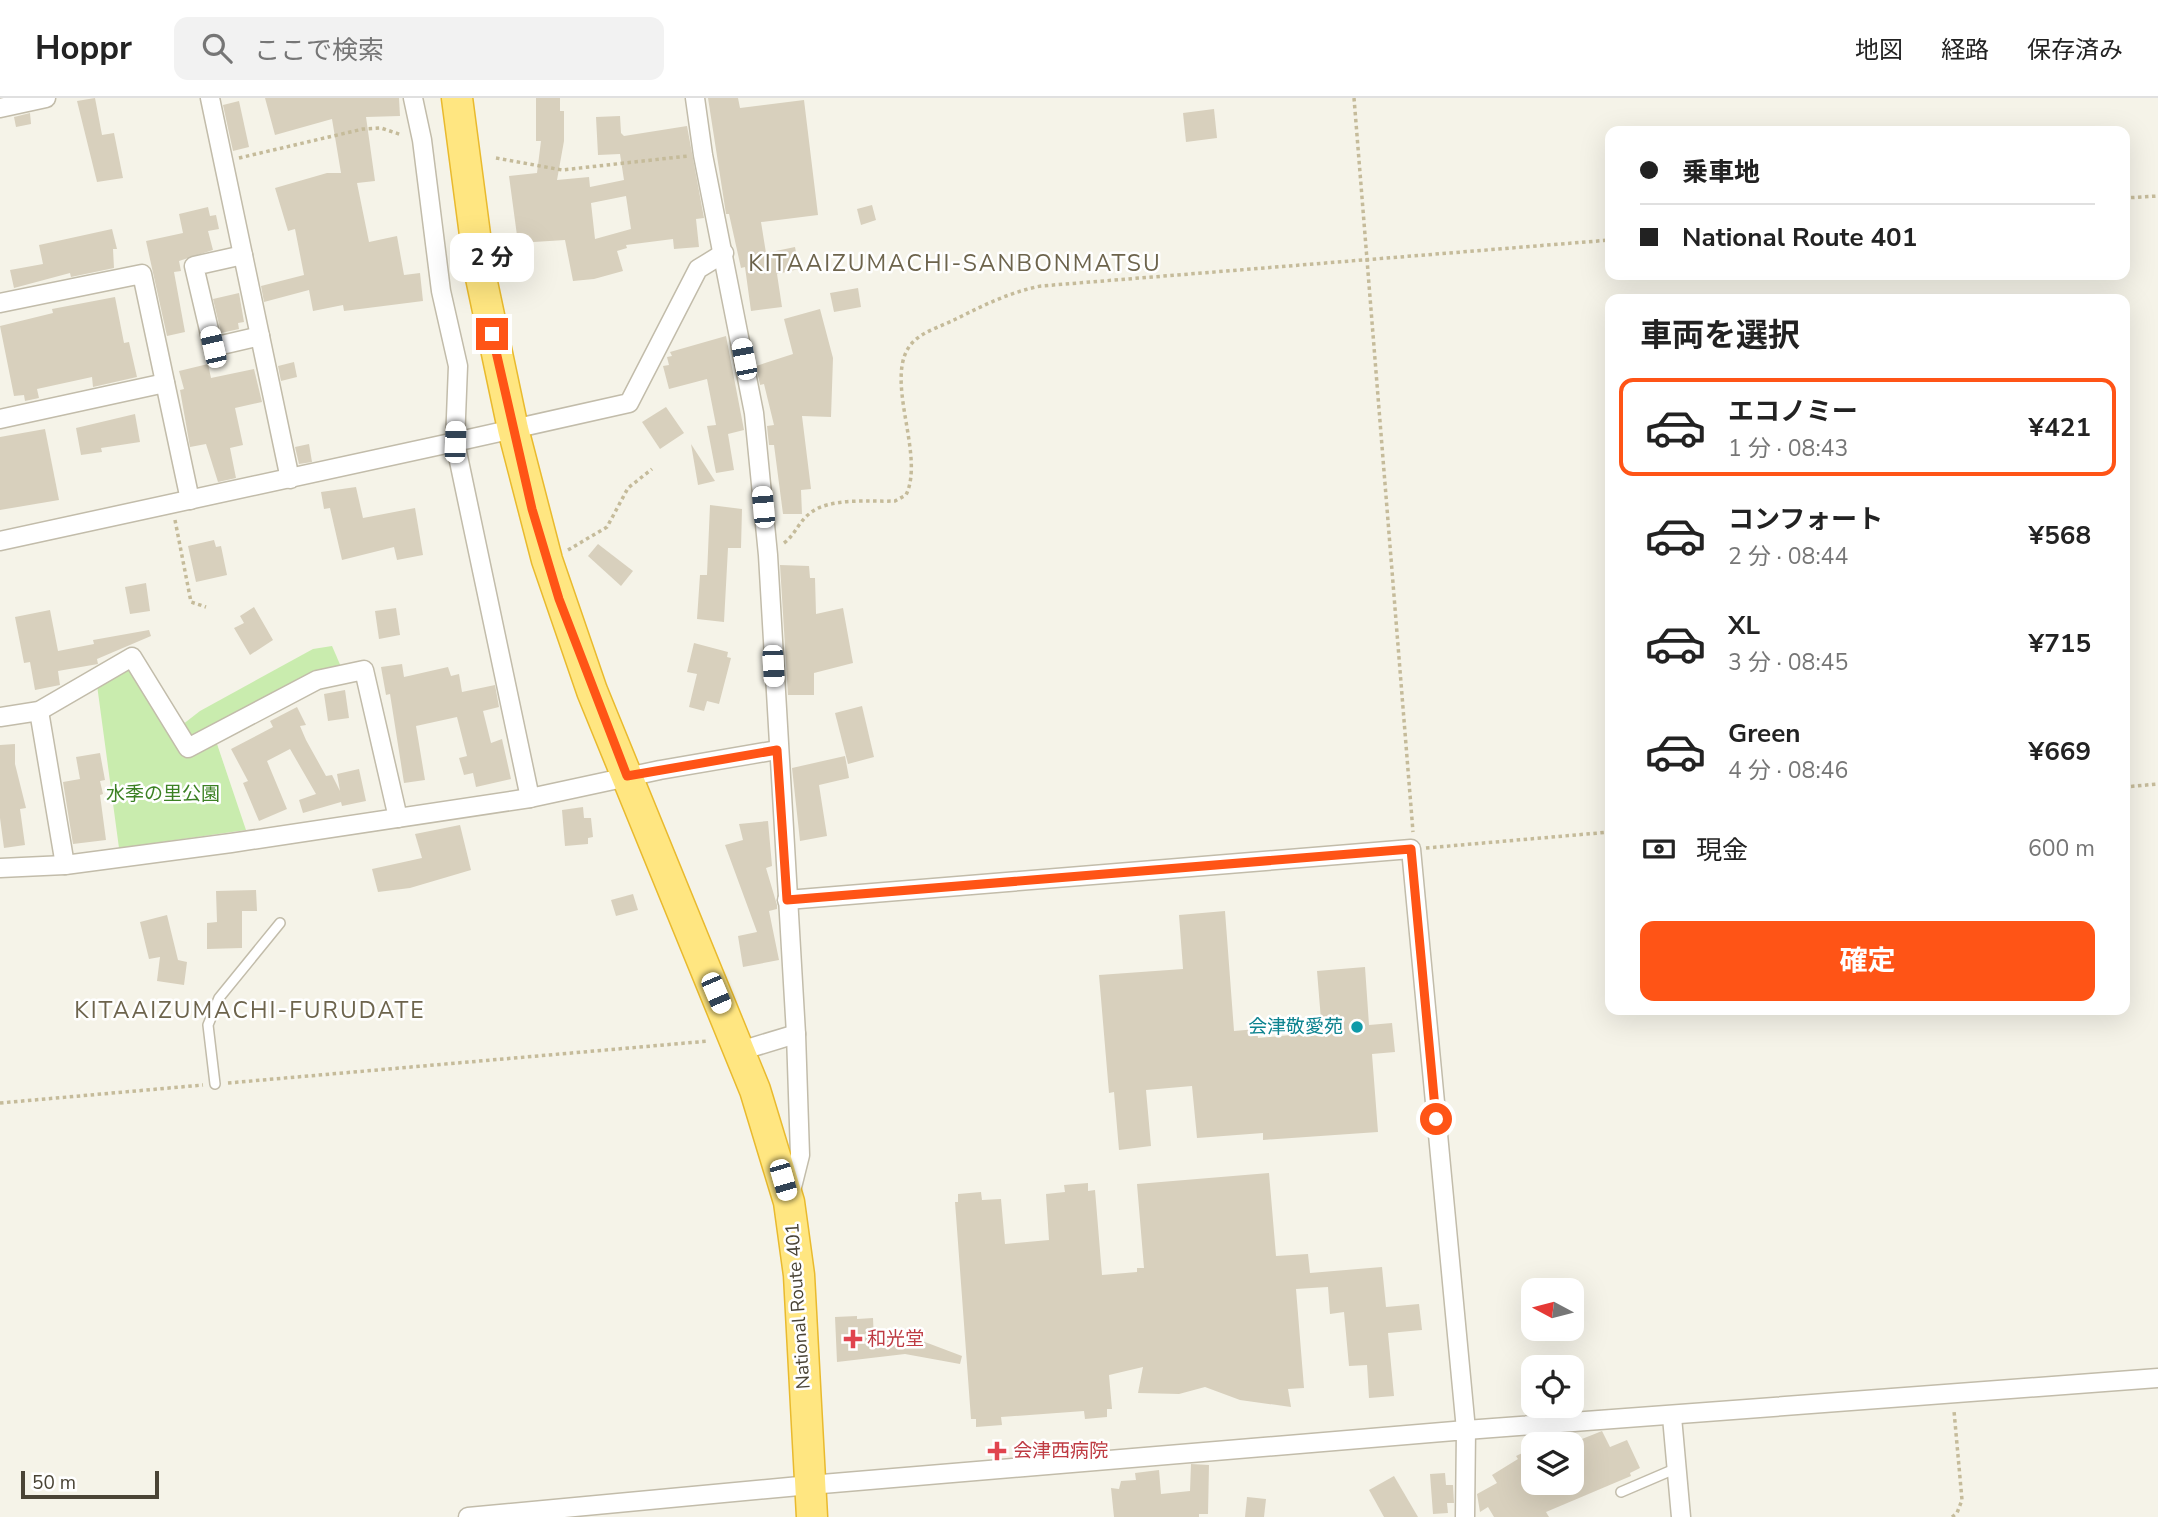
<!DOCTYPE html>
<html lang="ja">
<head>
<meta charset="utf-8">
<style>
	:root { --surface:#fff; --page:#f2f2f2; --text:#222; --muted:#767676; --line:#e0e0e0; --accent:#ff5416 }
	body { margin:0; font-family:"Nunito Sans","Noto Sans JP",sans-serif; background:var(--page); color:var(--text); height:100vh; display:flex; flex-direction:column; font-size:26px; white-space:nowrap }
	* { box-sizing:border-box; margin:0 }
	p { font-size:23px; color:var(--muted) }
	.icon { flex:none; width:38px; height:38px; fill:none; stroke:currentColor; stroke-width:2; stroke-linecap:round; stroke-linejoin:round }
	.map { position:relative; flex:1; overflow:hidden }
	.drawer { position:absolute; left:1605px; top:196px; width:525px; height:721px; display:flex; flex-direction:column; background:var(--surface); border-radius:14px; box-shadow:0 7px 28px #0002 }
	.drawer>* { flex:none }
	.top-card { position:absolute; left:1605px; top:28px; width:525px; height:154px; border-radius:14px; box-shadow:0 7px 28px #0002; display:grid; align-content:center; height:154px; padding:0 35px; background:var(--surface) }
	.needle { width:46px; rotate:277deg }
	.controls { position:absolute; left:1521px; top:1180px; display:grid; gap:14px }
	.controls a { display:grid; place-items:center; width:63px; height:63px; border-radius:14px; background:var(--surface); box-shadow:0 7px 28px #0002; font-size:35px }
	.scale { position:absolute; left:21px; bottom:18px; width:138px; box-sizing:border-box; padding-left:7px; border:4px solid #4a4436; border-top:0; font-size:19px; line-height:24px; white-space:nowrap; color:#4a4436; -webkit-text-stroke:5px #fff; paint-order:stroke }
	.end { position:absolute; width:32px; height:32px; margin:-16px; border:9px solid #ff5416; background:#fff; box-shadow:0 0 0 4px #fff }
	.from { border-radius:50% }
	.bubble { position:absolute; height:49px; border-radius:14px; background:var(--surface); box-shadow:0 7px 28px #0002; font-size:23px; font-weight:700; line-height:49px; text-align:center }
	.car { position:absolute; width:21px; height:42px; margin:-21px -10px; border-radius:9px; box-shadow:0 0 5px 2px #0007; background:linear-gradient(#fff 24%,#345 0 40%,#fff 0 76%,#345 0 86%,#fff 0) }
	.top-card b { display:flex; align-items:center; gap:24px; height:66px; font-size:26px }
	.top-card b+b { border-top:2px solid var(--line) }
	.top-card i { width:18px; height:18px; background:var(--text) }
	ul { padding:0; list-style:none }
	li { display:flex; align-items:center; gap:21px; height:98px; margin:0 14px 10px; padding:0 21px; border:4px solid transparent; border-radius:14px }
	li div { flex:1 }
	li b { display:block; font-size:26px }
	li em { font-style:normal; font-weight:700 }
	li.on { border-color:var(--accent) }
	li>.icon { width:63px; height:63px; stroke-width:1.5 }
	h2 { padding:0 35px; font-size:32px; line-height:84px }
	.pay { display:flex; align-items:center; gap:18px; height:77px; padding:0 35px; font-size:26px }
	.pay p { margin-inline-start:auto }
	.button { display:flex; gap:14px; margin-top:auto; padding:14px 35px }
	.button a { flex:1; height:80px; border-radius:14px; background:var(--accent); color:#fff; font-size:28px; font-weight:700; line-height:80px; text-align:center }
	header { display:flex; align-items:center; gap:42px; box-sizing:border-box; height:98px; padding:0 35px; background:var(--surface); border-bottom:2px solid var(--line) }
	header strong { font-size:33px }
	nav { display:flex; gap:38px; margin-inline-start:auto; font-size:24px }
	.search { width:490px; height:63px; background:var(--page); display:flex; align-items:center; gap:18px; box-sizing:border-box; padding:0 24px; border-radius:14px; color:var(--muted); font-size:26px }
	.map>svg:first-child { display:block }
	.green { fill:#c9ecae }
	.building { fill:#d8d0bd; fill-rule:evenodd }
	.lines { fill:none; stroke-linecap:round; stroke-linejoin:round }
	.service-casing { stroke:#c2bcaa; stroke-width:12 }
	.minor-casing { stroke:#c2bcaa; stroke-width:21 }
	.trunk-casing { stroke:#e9ba2e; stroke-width:33 }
	.path { stroke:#c5bb9a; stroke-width:3.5; stroke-dasharray:3.5 3.5; stroke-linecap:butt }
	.service { stroke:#fff; stroke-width:9 }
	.minor { stroke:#fff; stroke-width:18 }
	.trunk { stroke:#ffe681; stroke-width:30 }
	.route { stroke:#ff5416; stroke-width:9 }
	.culture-dot { fill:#0f9aa8; stroke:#fff; stroke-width:2.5 }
	.health-dot { fill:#e0444e; stroke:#fff; stroke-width:2.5 }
	.labels { text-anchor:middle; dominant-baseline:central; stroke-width:5; stroke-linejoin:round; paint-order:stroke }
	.park-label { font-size:19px; fill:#3c8124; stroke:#fff }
	.culture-label { font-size:19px; fill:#0d838f; stroke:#fff; text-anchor:end }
	.street-label { font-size:19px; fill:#4a4436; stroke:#fff }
	.health-label { font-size:19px; fill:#be3a42; stroke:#fff; text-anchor:start }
	.quarter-label { font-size:23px; letter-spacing:2px; fill:#6d644c; stroke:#fff }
</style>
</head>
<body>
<header>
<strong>Hoppr</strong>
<div class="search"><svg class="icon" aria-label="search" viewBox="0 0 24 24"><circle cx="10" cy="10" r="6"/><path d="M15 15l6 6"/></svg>ここで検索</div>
<nav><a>地図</a><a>経路</a><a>保存済み</a></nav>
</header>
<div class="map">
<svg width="2158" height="1419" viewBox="0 0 2158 1419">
	<rect width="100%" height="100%" fill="#f5f3e8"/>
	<!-- green -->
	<g class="green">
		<path d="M332 548 342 571 190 643 182 627 200 613 313 551Z"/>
		<path d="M130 567 179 644 215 640 246 732 119 750 97 587Z"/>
	</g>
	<!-- building -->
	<g class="building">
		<path d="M95 0 102 37 114 35 123 80 97 84 77 3Z"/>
		<path d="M265 0H399L400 18 366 19 375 83 357 85 369 144 397 138 404 177 420 175 423 203 344 213 343 207 313 213 309 192 264 204 261 188 304 177 295 131 288 133 275 90 327 75H341L332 21 275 37Z"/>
		<path d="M536 0H560V13H564V43L557 82 589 79 590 89 624 82 620 56 598 57 596 19 620 18 621 35 624 38 687 28 704 120 696 121 699 149 674 151 673 141 626 147 627 150 617 153 623 173 594 181 573 183 565 142 518 145 509 78 537 75 541 43H536ZM626 98 631 131 595 141 591 105Z"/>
		<path d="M708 0H738L740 10 804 2 818 117 761 124 766 155 795 149 799 171 777 176 782 209 751 213 745 169 741 170 729 116H726Z"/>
		<path d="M239 3 249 49 233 53 223 7Z"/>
		<path d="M1214 11 1217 40 1186 44 1183 15Z"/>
		<path d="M30 15 31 26 16 29 14 19Z"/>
		<path d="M872 107 876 122 861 127 857 111Z"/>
		<path d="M208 109 210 118 216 117 219 131 208 133 213 152 179 163 181 173 174 174 185 234 167 238 146 143 183 135 179 116Z"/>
		<path d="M112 131 117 151H113L114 170 71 179 70 175 14 190 10 172 43 166 39 147Z"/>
		<path d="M858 190 861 209 834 214 830 195Z"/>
		<path d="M239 195 244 224 238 225 239 231 221 235 213 201Z"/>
		<path d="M115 199 124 245 129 244 137 279 93 289 92 279 37 291 39 300 25 303 24 297 14 298 0 228 53 215 52 211Z"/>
		<path d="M820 211 833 260 831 319 802 318 811 391 801 392 802 416H783L774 347H769L767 328 774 327 764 286 760 287 756 268 793 256 784 221Z"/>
		<path d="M726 238 744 332 728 336 734 372 716 375 707 328 716 327 707 281 669 291 663 268 669 267 667 259 672 258 670 254Z"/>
		<path d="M294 264 297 279 281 283 278 268Z"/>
		<path d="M208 266 211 280 254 271 262 304 235 310 243 347 230 350 236 380 218 384 206 346 190 349 180 292 184 291 179 273Z"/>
		<path d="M666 309 684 335 660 351 642 324Z"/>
		<path d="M135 316 140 344 101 350 102 354 81 357 76 330Z"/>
		<path d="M45 331 59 402 0 412V339Z"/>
		<path d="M309 346 312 364 299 366 295 349Z"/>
		<path d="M691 346 715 383 698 387Z"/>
		<path d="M356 389 363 420 415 410 423 457 397 462 394 449 342 462 330 410 324 411 321 394Z"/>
		<path d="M710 407 742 411 741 450H728L724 524 697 521 700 477H707Z"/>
		<path d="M214 442 216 449 221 448 227 477 196 484 188 448Z"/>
		<path d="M598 446 633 473 621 488 588 458Z"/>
		<path d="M780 467 809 468 810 480H815L816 516 843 510 853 565 814 575V597H788Z"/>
		<path d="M146 485 150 513 130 516 125 489Z"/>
		<path d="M254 509 273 542 250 557 234 530 244 525 240 518Z"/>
		<path d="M396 510 400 537 379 541 375 513Z"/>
		<path d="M50 512 58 553 94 546 93 542 149 532 151 538 97 561 98 566 58 573 60 587 35 592 30 564 24 565 15 519Z"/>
		<path d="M694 545 728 554 727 559 731 560 719 606 707 603 704 613 689 609 697 576 687 574Z"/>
		<path d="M402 566 404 579 448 569 451 578 459 576 462 594 495 587 499 609 483 613 491 645 502 641 511 681 476 689 473 675 464 677 459 660 467 658 457 619 416 628 425 682 404 685 390 596 386 597 381 569Z"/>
		<path d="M345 592 349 620 328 623 324 596Z"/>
		<path d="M862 608 874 659 848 666 835 615Z"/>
		<path d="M297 609 306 627 300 628 306 642 326 678 332 677 340 693 337 676 359 671 366 703 342 708 341 704 303 715 299 702 316 696 290 651 267 663 287 711 259 723 243 685 248 683 231 651 273 629 270 623Z"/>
		<path d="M15 646V666L26 710 20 711 25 747 4 750 0 720V647Z"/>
		<path d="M100 655 105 682 100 683 103 696 100 697 106 742 73 746 63 684 80 681 76 659Z"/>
		<path d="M845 658 849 680 819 687 827 738 800 743 792 670Z"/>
		<path d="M583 709 584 720H591L593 739 588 740V746L565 748 562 712Z"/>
		<path d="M768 723 772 768 766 770 777 807V811L769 813 779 862 743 869 738 838 757 834 725 747 743 742 739 726Z"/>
		<path d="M460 727 471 772 410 790 378 794 372 771 422 760 415 736Z"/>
		<path d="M256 792 257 813H242V850L207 851V825L217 824 216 793Z"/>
		<path d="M633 796 638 812 616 818 611 802Z"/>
		<path d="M1225 813 1234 933 1257 931 1258 940 1322 934 1317 873 1365 869 1369 927 1392 925 1395 954 1372 956 1378 1034 1263 1042V1035L1197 1040 1192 988 1146 992 1151 1048 1119 1052 1114 994 1109 995 1099 877 1183 871 1179 817Z"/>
		<path d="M167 817 178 862 187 864 184 887 157 883 160 859 149 861 140 824Z"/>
		<path d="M1269 1075 1276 1158 1308 1156 1310 1175 1382 1169 1386 1209 1419 1206 1422 1232 1388 1235 1394 1298 1369 1300 1367 1267 1349 1268 1344 1214 1330 1216 1328 1189 1296 1191 1304 1290 1288 1291 1291 1309 1240 1302 1205 1289 1179 1296 1138 1295 1143 1269 1109 1277 1112 1311H1107V1319L1085 1321 1084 1313 1001 1319 1002 1327 976 1329V1321H971L955 1104H958V1096L981 1094 982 1102 1001 1101 1005 1146 1049 1142 1046 1096 1065 1094 1064 1087 1088 1085V1093L1095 1092 1102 1177 1137 1174V1170H1144L1137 1086Z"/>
		<path d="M857 1218V1221L873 1220 874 1243 909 1238 962 1258 960 1266 905 1256 837 1264 835 1219Z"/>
		<path d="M1602 1333 1610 1349 1627 1342 1640 1370 1630 1375 1631 1378 1546 1414 1549 1419H1494L1488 1409 1480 1414 1477 1396 1497 1385 1492 1377 1518 1361 1516 1358 1533 1350V1384H1572V1345Z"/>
		<path d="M1191 1366 1209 1367 1208 1416H1199V1419H1114L1111 1390 1119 1391 1121 1383 1136 1382 1135 1375 1159 1372 1161 1396 1190 1393Z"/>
		<path d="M1445 1375 1446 1387H1453L1454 1405H1447L1448 1415 1433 1416 1430 1376Z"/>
		<path d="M1394 1378 1418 1419H1384L1369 1392Z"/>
		<path d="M1247 1399 1266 1401 1264 1419H1245Z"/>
	</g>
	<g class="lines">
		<defs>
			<g id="service">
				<path d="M215 986 208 927 219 900 280 825"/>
				<path d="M1621 1394 1677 1370"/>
			</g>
			<g id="minor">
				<path d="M210 0 290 381"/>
				<path d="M695 0 703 57 754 315 768 457 796 936 800 1057 790 1097"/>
				<path d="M0 10 46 0"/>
				<path d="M243 157 194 168 213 249 260 238"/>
				<path d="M0 205 142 176 190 402"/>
				<path d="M0 321 165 285"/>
				<path d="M0 443 455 344 458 268 441 193 422 42 413 0"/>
				<path d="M39 613 65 767"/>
				<path d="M0 619 39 613 132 559 188 650 317 582 364 572 398 720"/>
				<path d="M530 700 455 344 629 305 698 171 724 155"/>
				<path d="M0 770 65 767 231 745 530 700 660 672 777 652"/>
				<path d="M787 802 1411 751 1466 1332 2158 1280"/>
				<path d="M740 953 796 936"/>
				<path d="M1672 1319 1681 1419"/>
				<path d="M468 1419 810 1387 1466 1332 1465 1419"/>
			</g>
			<path id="trunk" d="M457 0 480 175 513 331 547 462 592 593 755 992 789 1104 799 1177 812 1419"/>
		</defs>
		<!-- service casing -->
		<use href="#service" class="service-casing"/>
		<!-- minor casing -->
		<use href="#minor" class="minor-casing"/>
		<!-- trunk casing -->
		<use href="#trunk" class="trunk-casing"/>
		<!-- path -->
		<g class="path">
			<path d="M1354 0 1413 734"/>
			<path d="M239 60 363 31 381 30 402 37"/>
			<path d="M496 60 562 72 688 58"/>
			<path d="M2124 100 2158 98"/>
			<path d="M175 422 191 504 206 509"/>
			<path d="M784 445C795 437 798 425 809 416 828 399 870 404 895 403L906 397C926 356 881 277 913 244 924 233 942 228 956 221 984 207 1010 194 1041 188L1610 142"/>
			<path d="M568 452 607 429 628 390 652 371"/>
			<path d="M2124 689 2158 686"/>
			<path d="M1426 750 1610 734"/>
			<path d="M228 985 709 943"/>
			<path d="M0 1005 203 987"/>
			<path d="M1952 1419 1957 1415 1962 1402 1954 1313"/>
		</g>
		<!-- service -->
		<use href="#service" class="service"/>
		<!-- minor -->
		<use href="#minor" class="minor"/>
		<!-- trunk -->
		<use href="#trunk" class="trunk"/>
	</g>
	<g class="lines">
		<!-- route -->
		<path class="route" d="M492 236 532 411 559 501 627 678 777 652 787 802 1411 751 1436 1021"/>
	</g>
	<!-- markers -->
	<circle class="culture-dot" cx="1357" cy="929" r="7"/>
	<g class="health-dot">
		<path d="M849.5 1230.5h7v7h7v7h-7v7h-7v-7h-7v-7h7z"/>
		<path d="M993.5 1342.5h7v7h7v7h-7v7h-7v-7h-7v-7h7z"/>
	</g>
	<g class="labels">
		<!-- park labels -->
		<g class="park-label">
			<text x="163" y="696">水季の里公園</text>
		</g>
		<!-- culture labels -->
		<g class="culture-label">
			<text x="1343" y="929">会津敬愛苑</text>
		</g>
		<!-- street labels -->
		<g class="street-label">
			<text transform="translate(798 1208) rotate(-94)">National Route 401</text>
		</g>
		<!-- health labels -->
		<g class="health-label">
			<text x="867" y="1241">和光堂</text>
			<text x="1013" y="1353">会津西病院</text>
		</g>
		<!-- quarter labels -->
		<g class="quarter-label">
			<text x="955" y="165">KITAAIZUMACHI-SANBONMATSU</text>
			<text x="250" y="912">KITAAIZUMACHI-FURUDATE</text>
		</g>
	</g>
</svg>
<div class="controls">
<a><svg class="needle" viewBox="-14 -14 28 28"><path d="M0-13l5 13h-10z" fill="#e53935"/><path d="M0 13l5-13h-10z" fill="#767676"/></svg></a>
<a><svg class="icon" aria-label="locate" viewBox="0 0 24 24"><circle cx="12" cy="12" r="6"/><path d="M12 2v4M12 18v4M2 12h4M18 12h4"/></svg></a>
<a><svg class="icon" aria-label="layers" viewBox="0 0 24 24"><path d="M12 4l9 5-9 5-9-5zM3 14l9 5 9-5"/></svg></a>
</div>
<div class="scale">50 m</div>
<i class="end from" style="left:1436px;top:1021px"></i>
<i class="end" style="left:492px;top:236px"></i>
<div class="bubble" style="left:450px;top:135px;width:84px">2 分</div>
<i class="car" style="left:213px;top:249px;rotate:347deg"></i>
<i class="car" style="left:744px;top:261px;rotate:349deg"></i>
<i class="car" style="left:455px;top:344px;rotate:2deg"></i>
<i class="car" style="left:763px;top:409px;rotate:355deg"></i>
<i class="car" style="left:773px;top:568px;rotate:177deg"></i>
<i class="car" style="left:716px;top:895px;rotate:157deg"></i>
<i class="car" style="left:783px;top:1082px;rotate:164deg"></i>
<div class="top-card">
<b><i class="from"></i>乗車地</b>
<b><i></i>National Route 401</b>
</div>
<section class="drawer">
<h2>車両を選択</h2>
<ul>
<li class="on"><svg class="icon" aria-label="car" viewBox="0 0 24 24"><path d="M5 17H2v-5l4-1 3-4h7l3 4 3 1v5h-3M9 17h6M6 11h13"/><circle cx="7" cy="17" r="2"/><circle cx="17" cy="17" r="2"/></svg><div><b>エコノミー</b><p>1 分 · 08:43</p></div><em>¥421</em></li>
<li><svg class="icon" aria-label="car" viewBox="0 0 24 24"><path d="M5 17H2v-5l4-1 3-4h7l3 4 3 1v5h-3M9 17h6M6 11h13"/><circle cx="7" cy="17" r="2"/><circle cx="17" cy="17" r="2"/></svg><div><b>コンフォート</b><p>2 分 · 08:44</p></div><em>¥568</em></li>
<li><svg class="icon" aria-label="car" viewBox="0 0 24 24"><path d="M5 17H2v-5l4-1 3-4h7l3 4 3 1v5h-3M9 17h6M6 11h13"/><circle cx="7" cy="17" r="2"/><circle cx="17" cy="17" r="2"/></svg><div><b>XL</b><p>3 分 · 08:45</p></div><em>¥715</em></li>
<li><svg class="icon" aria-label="car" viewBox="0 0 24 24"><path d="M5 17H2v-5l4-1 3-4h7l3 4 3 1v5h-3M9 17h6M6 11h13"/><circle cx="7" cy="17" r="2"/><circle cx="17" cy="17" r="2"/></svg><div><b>Green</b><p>4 分 · 08:46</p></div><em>¥669</em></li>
</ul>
<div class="pay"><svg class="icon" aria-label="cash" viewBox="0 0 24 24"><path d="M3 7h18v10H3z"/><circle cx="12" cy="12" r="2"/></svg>現金<p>600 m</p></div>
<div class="button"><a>確定</a></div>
</section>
</div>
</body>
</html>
